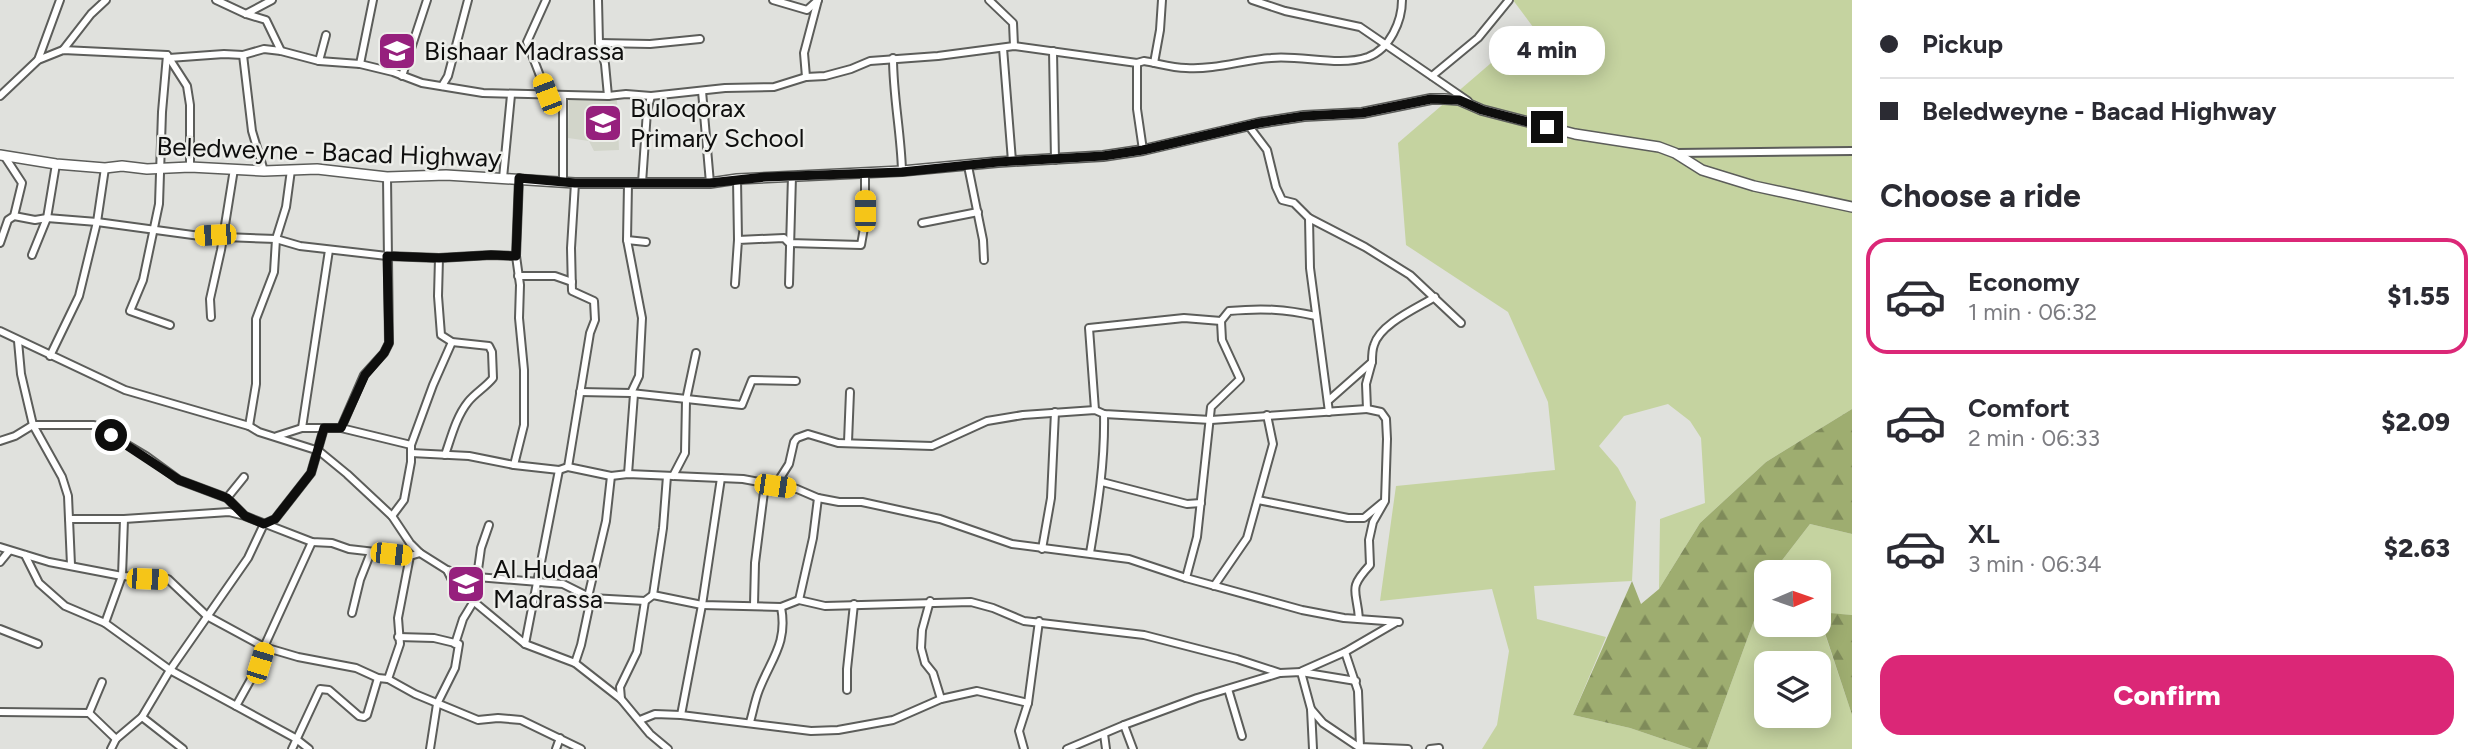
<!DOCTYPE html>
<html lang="en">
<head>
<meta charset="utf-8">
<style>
	:root { --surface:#fff; --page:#f2f2f3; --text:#2b2b33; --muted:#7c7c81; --line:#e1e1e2; --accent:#db2777 }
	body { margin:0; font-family:Figtree,sans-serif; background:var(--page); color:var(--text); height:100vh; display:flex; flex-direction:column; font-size:26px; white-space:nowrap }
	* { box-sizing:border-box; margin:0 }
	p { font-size:23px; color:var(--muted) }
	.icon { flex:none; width:38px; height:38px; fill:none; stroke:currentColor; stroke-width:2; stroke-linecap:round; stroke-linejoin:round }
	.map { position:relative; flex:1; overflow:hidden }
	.details { display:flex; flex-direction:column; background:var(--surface); width:630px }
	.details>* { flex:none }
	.guide { display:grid; align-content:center; height:154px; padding:0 28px; background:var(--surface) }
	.needle { width:46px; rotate:88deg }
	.fabs { position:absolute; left:1754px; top:560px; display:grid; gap:14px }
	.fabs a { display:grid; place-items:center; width:77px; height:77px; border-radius:14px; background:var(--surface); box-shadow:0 4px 18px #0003; font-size:35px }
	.end { position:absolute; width:32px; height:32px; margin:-16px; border:9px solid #0e0e0d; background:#fff; box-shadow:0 0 0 4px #fff }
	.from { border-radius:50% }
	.bubble { position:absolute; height:49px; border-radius:21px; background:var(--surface); box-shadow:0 4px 18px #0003; font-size:23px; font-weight:800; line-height:49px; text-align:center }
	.car { position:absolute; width:21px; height:42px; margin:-21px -10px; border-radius:9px; box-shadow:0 0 5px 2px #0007; background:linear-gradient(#f5c518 24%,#345 0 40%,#f5c518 0 76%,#345 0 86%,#f5c518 0) }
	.guide b { display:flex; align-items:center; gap:24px; height:66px; font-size:26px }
	.guide b+b { border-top:2px solid var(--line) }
	.guide i { width:18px; height:18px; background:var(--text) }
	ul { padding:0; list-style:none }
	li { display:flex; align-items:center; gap:21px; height:116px; margin:0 14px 10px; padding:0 14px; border:4px solid transparent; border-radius:21px }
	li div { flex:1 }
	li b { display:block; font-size:26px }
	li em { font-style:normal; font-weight:800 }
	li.selected { border-color:var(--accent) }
	li>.icon { width:63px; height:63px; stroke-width:1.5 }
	h2 { padding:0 28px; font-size:32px; line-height:84px }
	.action { display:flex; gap:14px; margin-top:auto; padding:14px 28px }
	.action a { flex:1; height:80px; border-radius:21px; background:var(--accent); color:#fff; font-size:28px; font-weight:800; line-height:80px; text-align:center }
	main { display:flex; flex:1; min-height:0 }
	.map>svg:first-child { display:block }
	.built { fill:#d2d5ca }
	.grass { fill:#c5d3a0; fill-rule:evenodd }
	.forest { fill:url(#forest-firs) }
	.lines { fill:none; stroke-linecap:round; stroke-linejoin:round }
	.street-casing { stroke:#5c5d5a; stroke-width:10 }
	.secondary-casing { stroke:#5c5d5a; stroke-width:12 }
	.street { stroke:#fff; stroke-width:6 }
	.secondary { stroke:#fff; stroke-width:9 }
	.route { stroke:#0e0e0d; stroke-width:9 }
	.labels { text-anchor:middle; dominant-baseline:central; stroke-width:5; stroke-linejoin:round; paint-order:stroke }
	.poi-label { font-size:26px; fill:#0e0e0d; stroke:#edeeea; text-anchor:start }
	.street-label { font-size:26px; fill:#0e0e0d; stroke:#edeeea }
</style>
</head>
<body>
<main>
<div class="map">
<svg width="1852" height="749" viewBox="0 0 1852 749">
	<defs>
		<pattern id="forest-firs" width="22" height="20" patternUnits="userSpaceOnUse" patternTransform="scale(1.75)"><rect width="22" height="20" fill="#9ead70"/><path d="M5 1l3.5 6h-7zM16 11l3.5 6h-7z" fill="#7f8b5a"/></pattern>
	</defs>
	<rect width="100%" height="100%" fill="#e0e1dd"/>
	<!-- built -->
	<path class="built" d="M590 96 617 100 619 150 594 151 589 141 568 138 569 98Z"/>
	<!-- grass -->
	<g class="grass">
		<path d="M1513 0H1852V409L1766 462 1700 523 1659 589 1660 519 1705 503 1701 438 1690 421 1668 404 1624 416 1599 446 1618 468 1636 502 1632 581 1534 586 1537 619 1606 637 1573 715 1630 728 1692 749H1482L1497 725 1509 651 1492 589 1380 601 1396 486 1555 470 1548 402 1508 312 1406 245 1398 143 1533 27Z"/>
		<path d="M1810 524 1852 534V615L1818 613 1852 715V749H1707L1766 588V625H1818V572H1773ZM1766 663H1818V716H1766Z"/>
	</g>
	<!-- forest -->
	<g class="forest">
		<path d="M1852 409V534L1810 524 1773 572H1766V588L1707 749H1692L1630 728 1573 715 1632 581 1641 604 1659 589 1700 523 1766 462Z"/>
		<path d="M1818 612 1852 615V715Z"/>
	</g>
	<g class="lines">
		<defs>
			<g id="street">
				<path d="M216 0 246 14 266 20 281 51"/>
				<path d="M546 0 527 42 547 94"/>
				<path d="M598 0 599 43 605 64 608 96"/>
				<path d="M773 0 807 10 818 0"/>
				<path d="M989 0 1013 23 1014 46"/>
				<path d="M1252 0 1285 11 1360 27 1468 101"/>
				<path d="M246 14 272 0"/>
				<path d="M599 43 650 44 700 39"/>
				<path d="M1003 48 1012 161"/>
				<path d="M63 50 91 14 106 0"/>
				<path d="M1053 51 1055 160"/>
				<path d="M167 55 162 112 159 204 143 280 130 311 170 325"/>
				<path d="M243 55 252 131 264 171"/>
				<path d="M169 58 187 86 190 105V167"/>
				<path d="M893 58C893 96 901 133 902 171"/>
				<path d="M38 60 60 0"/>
				<path d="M319 61 326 35"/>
				<path d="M1137 63V109L1143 150"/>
				<path d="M1154 63 1160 30 1162 0"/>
				<path d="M360 64 373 0"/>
				<path d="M402 76 427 0"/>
				<path d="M1432 76 1478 38 1509 0"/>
				<path d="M806 77 804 53 818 0"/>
				<path d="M442 86 448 76 468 0"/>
				<path d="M702 91 710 183"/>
				<path d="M563 95V182"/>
				<path d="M0 96 38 60 63 50 167 55 169 58 224 54 243 55 264 49 281 51 319 61 360 64 393 72 422 83 483 93 608 96 626 94 651 96 725 88 774 87 806 77 825 76 851 69 870 61 938 56 1014 46 1137 63 1144 61C1157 63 1172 68 1186 68 1215 70 1243 60 1271 58 1303 55 1338 67 1368 57 1390 49 1402 21 1402 0"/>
				<path d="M1248 125 1267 150 1276 187 1282 200 1294 203 1309 218 1365 247 1410 275 1461 323"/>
				<path d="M1677 153 1852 151"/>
				<path d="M968 166 983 240 984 260"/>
				<path d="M503 178 511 95"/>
				<path d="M737 179 738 240"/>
				<path d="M642 183 647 111 651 96"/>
				<path d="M628 184 627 240 642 318 639 376 631 393"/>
				<path d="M14 216 35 220 47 218 97 222 200 236 276 239 300 246 387 256 439 258 491 255 516 256"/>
				<path d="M1309 218 1310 268 1329 412"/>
				<path d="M922 223 978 212"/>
				<path d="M627 240 646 242"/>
				<path d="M0 243 8 220 14 216 22 183 5 157"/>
				<path d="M32 255 47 218 56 164"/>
				<path d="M439 258 438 296 441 335 452 342 489 346 492 352 493 378C486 387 475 393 468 402 456 417 451 438 445 455"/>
				<path d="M518 276H555L572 282"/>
				<path d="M735 284 738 240 784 238 789 243 861 245 865 222V172"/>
				<path d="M789 284 792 176"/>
				<path d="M211 317 210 299 221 250 234 169"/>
				<path d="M0 331 125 390 249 426 259 432 319 451 347 474 392 516 410 543 420 553 447 570 455 586 525 644 575 663 621 699 650 734 668 749"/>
				<path d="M18 341 21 374 33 425 62 477 68 496 71 565"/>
				<path d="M50 356 79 296 97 222 105 168"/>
				<path d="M580 392 631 393 742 405 752 380 796 381"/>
				<path d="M1329 400 1372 362C1372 356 1372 350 1374 345 1380 324 1417 308 1435 297"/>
				<path d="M1095 410 1089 328 1184 318 1221 321 1229 311C1262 308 1284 309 1316 316"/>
				<path d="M249 426 256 384V319L274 272 276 239 286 207 291 170"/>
				<path d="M302 428 329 250"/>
				<path d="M341 428 364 375 384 353 389 343 387 177"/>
				<path d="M277 436 302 428H341L411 445"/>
				<path d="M0 441 15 436 33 425H94L146 456 179 480 227 498 243 514"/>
				<path d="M848 442 850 392"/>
				<path d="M411 453 469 456 514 465 559 470 568 467 611 476 628 474 743 479 797 489 818 498 839 502H862L940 519 1012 544 1129 559 1186 578 1302 610 1344 618 1399 622"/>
				<path d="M514 465 524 425V370L519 318 520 285 516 256 519 178"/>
				<path d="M568 467 590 333 595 320 594 301 572 291 571 248 575 183"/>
				<path d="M628 474 634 394"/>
				<path d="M673 476 685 453 686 400 696 353"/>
				<path d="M1102 482 1187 504 1201 503"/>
				<path d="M775 486 789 464 794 442 797 438 808 434 838 443 932 446 987 421 1023 415 1095 410 1104 414 1211 420 1367 409"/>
				<path d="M227 498 244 477"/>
				<path d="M1258 500 1348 518H1364L1382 503"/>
				<path d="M392 516 404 500 411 462V445L433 385 452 342"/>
				<path d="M69 519H124L229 512 245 516 312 542 332 543 349 549 410 556 420 553"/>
				<path d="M0 547 49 562 122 576 168 579 207 616 264 647 298 657 356 668 378 678 388 679 415 694 478 720 498 718 521 720 581 749"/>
				<path d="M1042 549 1051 498 1055 412"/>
				<path d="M1090 553C1098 506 1105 461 1104 414"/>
				<path d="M25 555 39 583 65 606 105 623 170 670 295 738 309 749"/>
				<path d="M0 562 9 551"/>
				<path d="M447 570 477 577 563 584 591 598 645 601 653 595 702 605 781 607 799 600 825 606 971 602 993 608 1024 621 1144 635 1237 659 1280 673"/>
				<path d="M477 577 481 548 489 525"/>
				<path d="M1186 578 1197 537 1211 407 1240 379 1222 340 1221 321"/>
				<path d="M1214 586 1247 538 1273 444 1267 415"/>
				<path d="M653 595 663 528 667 476"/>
				<path d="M588 597 606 521 611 476"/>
				<path d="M799 600 813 538 818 498"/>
				<path d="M930 601 922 630 921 648 925 663 933 673 941 699"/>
				<path d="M754 605 755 563 765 484"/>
				<path d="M352 613 360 580 371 552"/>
				<path d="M1359 619C1357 589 1347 590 1370 565L1369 540 1373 522 1385 501 1387 439 1386 419 1381 412 1367 409 1366 384 1372 362"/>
				<path d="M105 623 122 576 124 519"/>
				<path d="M0 629 38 644"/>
				<path d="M398 637 434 638 459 644 455 668 437 704 430 749"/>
				<path d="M455 644 463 619 474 601"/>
				<path d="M525 644 559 470"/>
				<path d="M1345 652 1358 691 1360 747 1408 749"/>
				<path d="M575 663 581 645 591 598"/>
				<path d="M1302 671 1345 652 1395 623"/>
				<path d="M1301 672 1311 709 1323 723 1360 748"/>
				<path d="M388 679 400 644 398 618 410 556"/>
				<path d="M1228 689 1242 736"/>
				<path d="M847 690V669L854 604"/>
				<path d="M621 699 620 687 637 652 645 601"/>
				<path d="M236 706 260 663 264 647 312 542"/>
				<path d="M1311 709 1313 749"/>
				<path d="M0 712 89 713 116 739"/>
				<path d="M89 713 102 682"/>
				<path d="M681 715 702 605 721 478"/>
				<path d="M142 717 183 749"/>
				<path d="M640 720 655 714 681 715 811 731 838 730 893 720 941 699 977 691 1028 703"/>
				<path d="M750 722C753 712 755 700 759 690 771 659 788 643 781 607"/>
				<path d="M1124 725 1133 749"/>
				<path d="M1104 734 1106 749"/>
				<path d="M111 749 116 739 142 717 170 670 248 558 264 524 275 519 311 473 324 428"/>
				<path d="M292 749 320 689 329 690 359 716 364 717 367 715 378 678"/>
				<path d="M556 749 560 738"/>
				<path d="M1024 749 1019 731 1028 703 1039 621"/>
				<path d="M1067 749 1124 725 1197 698 1280 673 1301 672 1356 681"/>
				<path d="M1430 749 1439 748"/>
			</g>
			<path id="secondary" d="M0 155 56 164 105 168 122 166 147 169 190 167 264 171 317 169 387 177 446 175 575 183H710L737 179 902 171 998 162 1103 156 1143 150 1259 123 1304 116 1362 113 1431 99H1444L1459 100 1482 110 1575 134 1659 147 1675 153 1702 170 1754 186 1852 207"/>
		</defs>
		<!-- street casing -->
		<use href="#street" class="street-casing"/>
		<!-- secondary casing -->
		<use href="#secondary" class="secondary-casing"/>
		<!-- street -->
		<use href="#street" class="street"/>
		<!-- secondary -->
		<use href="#secondary" class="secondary"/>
	</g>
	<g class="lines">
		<!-- route -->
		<path class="route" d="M111 435 179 480 227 498 245 516 264 524 275 519 311 473 324 428H341L365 375 384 353 389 343 387 256 439 258 491 255 516 256 519 178 575 183H710L765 177 902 172 998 162 1103 156 1143 150 1259 123 1304 116 1362 113 1431 99 1459 100 1482 110 1547 127"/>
	</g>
	<!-- icons -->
	<defs>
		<symbol id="school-square" viewBox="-11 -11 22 22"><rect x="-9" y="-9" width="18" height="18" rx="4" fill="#96207d" stroke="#edeeea"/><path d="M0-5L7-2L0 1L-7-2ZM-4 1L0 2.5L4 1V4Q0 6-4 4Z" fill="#fff"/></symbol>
	</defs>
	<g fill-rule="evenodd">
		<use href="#school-square" x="375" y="29" width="44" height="44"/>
		<use href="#school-square" x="581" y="101" width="44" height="44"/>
		<use href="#school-square" x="444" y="562" width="44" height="44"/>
	</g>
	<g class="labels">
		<!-- poi labels -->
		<g class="poi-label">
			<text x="424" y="51">Bishaar Madrassa</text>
			<text x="630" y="108">Buloqorax<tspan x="630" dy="30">Primary School</tspan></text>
			<text x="493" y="569">Al Hudaa<tspan x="493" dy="30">Madrassa</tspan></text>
		</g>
		<!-- street labels -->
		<g class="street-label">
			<text transform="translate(329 152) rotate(2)">Beledweyne - Bacad Highway</text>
		</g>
	</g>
</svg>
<div class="fabs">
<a><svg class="needle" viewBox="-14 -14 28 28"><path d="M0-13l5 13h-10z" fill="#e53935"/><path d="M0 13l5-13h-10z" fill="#7c7c81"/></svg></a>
<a><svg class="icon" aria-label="layers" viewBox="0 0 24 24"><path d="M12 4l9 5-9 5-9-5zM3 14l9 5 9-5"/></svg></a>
</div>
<i class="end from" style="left:111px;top:435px"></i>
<i class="end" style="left:1547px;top:127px"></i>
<div class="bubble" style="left:1489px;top:26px;width:116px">4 min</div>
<i class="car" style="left:547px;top:94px;rotate:339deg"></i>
<i class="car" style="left:865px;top:211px;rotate:0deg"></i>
<i class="car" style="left:215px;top:235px;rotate:267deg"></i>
<i class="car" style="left:775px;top:486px;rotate:98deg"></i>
<i class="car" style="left:391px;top:554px;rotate:96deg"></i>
<i class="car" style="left:147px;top:579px;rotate:92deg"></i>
<i class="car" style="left:260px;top:663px;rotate:17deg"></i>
</div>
<section class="details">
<div class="guide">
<b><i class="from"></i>Pickup</b>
<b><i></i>Beledweyne - Bacad Highway</b>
</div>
<h2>Choose a ride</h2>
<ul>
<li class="selected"><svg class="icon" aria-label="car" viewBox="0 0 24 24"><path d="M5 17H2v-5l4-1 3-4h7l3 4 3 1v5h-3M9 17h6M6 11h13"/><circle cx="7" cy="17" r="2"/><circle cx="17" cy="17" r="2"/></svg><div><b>Economy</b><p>1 min · 06:32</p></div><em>$1.55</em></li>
<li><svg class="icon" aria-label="car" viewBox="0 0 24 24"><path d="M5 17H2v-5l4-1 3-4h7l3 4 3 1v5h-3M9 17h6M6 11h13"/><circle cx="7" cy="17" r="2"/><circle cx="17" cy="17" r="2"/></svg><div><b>Comfort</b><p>2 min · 06:33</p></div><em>$2.09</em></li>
<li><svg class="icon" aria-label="car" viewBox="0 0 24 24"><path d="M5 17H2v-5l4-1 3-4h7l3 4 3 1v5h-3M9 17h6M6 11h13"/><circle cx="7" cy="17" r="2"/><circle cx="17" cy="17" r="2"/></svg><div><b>XL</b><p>3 min · 06:34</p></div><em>$2.63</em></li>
</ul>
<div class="action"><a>Confirm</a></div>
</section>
</main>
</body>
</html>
